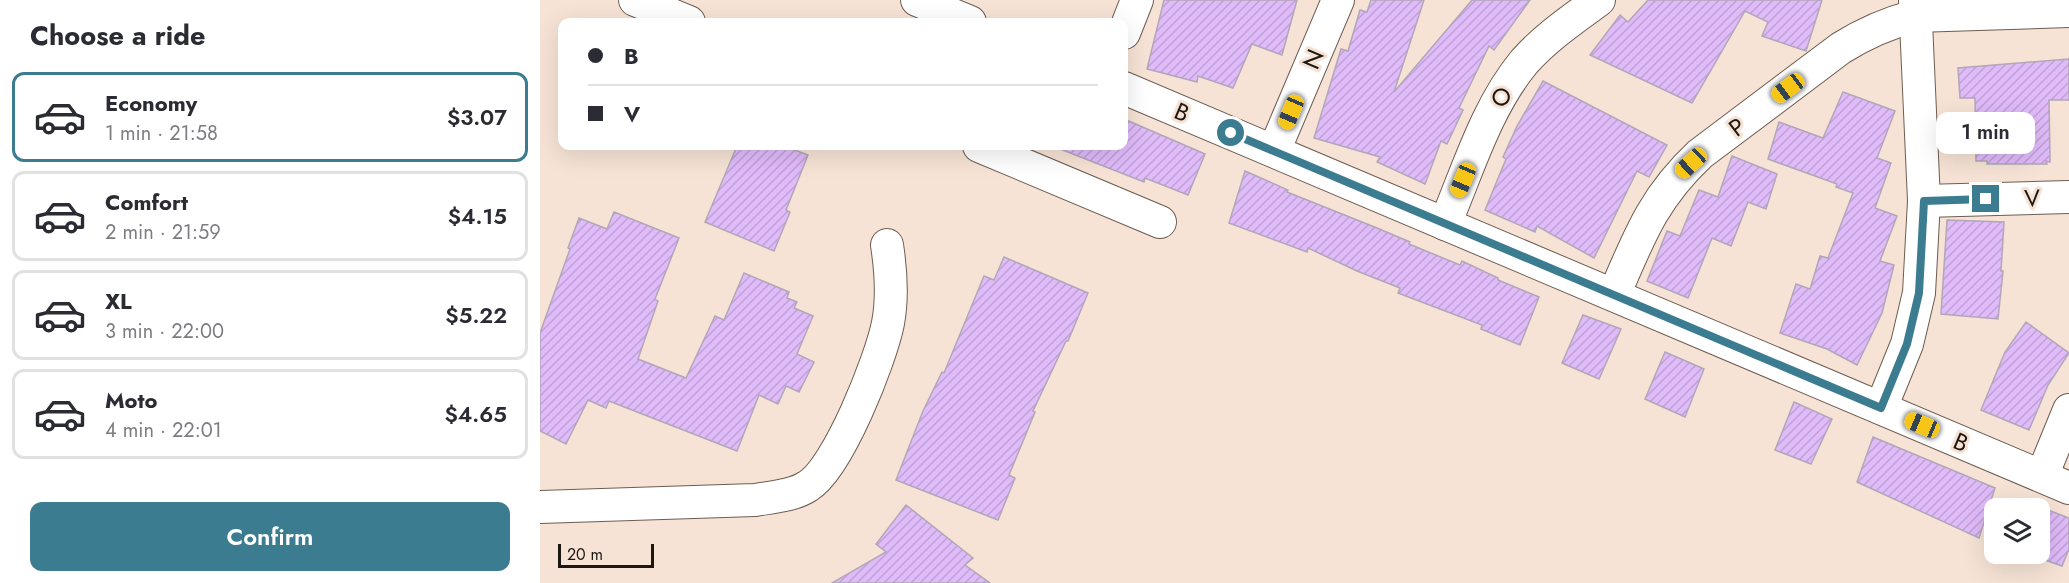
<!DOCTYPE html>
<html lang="en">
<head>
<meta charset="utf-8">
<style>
	:root { --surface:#fff; --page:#f7f7f7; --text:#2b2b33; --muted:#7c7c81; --line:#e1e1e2; --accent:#3c7c90 }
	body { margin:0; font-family:Jost,sans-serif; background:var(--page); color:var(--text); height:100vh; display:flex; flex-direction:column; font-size:22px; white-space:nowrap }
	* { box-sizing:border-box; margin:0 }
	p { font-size:20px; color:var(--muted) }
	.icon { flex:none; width:33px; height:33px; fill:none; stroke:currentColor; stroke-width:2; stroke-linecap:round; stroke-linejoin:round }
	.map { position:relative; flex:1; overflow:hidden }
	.drawer { display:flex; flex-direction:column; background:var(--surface); width:540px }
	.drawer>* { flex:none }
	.banner { position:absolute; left:18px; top:18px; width:570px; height:132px; border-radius:12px; box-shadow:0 6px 24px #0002; display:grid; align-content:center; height:132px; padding:0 30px; background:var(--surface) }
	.tools { position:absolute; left:1444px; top:498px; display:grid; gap:12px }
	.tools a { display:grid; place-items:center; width:66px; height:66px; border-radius:12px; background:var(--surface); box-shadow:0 6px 24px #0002; font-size:30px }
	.scale { position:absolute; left:18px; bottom:15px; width:96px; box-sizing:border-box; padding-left:6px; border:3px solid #1d1712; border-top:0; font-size:16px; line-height:21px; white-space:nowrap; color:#1d1712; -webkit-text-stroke:4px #f6e3d5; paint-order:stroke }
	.end { position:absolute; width:27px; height:27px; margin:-14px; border:8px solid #3c7c90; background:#fff; box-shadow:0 0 0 3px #fff }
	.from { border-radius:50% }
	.bubble { position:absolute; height:42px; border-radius:12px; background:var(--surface); box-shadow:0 6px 24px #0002; font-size:20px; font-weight:600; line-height:42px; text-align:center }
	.car { position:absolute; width:18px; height:36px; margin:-18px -9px; border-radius:8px; box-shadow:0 0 4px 2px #0007; background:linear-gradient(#f5c518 24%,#345 0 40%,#f5c518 0 76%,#345 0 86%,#f5c518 0) }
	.banner b { display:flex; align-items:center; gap:21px; height:57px; font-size:22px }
	.banner b+b { border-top:2px solid var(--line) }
	.banner i { width:15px; height:15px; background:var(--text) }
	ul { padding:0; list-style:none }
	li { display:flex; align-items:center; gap:18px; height:90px; margin:0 12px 9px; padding:0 18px; border:3px solid var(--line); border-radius:12px }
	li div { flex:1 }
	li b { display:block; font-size:22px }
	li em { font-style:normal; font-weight:600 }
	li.selected { border-color:var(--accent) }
	li>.icon { width:54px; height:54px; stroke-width:1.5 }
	h2 { padding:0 30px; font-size:27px; line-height:72px }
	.action { display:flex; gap:12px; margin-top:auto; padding:12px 30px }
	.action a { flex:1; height:69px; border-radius:12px; background:var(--accent); color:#fff; font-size:24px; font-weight:600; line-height:69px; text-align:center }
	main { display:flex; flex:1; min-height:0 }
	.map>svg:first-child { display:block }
	.building { fill:url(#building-hatch); stroke:#b1a7b9; stroke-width:1.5 }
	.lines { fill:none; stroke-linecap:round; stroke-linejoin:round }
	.minor-casing { stroke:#6d5d51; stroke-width:34 }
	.minor { stroke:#fff; stroke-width:32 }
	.route { stroke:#3c7c90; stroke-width:8 }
	.labels { text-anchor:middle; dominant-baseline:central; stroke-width:6; stroke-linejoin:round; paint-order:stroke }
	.street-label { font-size:24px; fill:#1d1712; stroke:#f6e3d5 }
</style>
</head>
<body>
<main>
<section class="drawer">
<h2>Choose a ride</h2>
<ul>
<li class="selected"><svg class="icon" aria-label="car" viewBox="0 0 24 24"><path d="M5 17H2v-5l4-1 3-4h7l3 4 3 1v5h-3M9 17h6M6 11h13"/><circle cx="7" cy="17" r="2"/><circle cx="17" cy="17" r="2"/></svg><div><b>Economy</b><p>1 min · 21:58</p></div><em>$3.07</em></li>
<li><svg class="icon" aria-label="car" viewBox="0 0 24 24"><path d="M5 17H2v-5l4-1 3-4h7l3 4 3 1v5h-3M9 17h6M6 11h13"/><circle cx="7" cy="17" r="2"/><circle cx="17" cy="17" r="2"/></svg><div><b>Comfort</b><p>2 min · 21:59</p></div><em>$4.15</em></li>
<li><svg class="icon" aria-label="car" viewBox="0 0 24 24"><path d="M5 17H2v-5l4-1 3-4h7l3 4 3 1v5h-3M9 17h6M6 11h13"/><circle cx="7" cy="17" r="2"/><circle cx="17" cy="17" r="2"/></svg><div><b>XL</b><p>3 min · 22:00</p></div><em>$5.22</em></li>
<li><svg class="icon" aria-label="car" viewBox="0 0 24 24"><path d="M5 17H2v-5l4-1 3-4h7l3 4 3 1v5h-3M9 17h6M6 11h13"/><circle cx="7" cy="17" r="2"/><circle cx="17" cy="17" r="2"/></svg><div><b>Moto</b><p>4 min · 22:01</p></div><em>$4.65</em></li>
</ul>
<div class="action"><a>Confirm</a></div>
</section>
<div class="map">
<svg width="1529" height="583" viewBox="0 0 1529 583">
	<defs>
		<pattern id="building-hatch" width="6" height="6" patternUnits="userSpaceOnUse" patternTransform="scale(1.5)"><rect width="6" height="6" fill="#e0bbfa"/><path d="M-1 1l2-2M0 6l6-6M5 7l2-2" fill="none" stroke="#c0a0d5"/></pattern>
	</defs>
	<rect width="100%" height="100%" fill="#f6e3d5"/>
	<!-- building -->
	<g class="building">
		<path d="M624 0H757L742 55 712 44 693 88 658 76 657 82 607 69Z"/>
		<path d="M831 0H884L854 92 932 0H990L954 50 949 46 919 108 923 110 907 144 901 141 885 184 837 162 840 157 774 138 801 49 808 51 820 10 827 12Z"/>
		<path d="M1108 0H1282L1266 51 1222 36 1228 22 1205 11 1152 103 1050 55 1080 15 1088 22Z"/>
		<path d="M1529 59V100H1509L1510 162 1506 161 1507 164H1447V161H1436L1435 98H1420L1418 68Z"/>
		<path d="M1003 81 1127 145 1109 177 1097 171 1054 258 997 226 995 232 945 210 966 159 963 157 977 126Z"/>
		<path d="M1303 92 1355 111 1337 158 1351 163 1335 208 1357 216 1340 261 1354 265 1342 313 1317 365 1287 349 1240 333 1256 284 1270 289 1280 256 1288 258 1313 193 1296 187 1297 184 1228 159 1239 122 1283 138Z"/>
		<path d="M584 119 665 154 648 195 605 178 604 182 515 147V146H584Z"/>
		<path d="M197 146H244L268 155 246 210 250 212 234 251 165 222Z"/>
		<path d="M1192 156 1237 174 1226 209 1208 202 1191 246 1172 238 1148 298 1107 281 1127 231 1140 236 1159 190 1178 197Z"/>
		<path d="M705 171 748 190 747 192 837 228 870 242 869 244 920 265 922 261 958 278V280L999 297 980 345 941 329 942 325 858 293 860 288 817 271 768 248 767 252 689 223Z"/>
		<path d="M74 212 139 238 115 299 118 301 98 359 146 378 175 316 184 320 204 273 249 292 247 298 257 302 254 308 273 316 257 354 274 362 259 392 246 386 238 404 219 395 197 451 69 401 66 408 48 400 26 444 0 431V333L30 249 28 248 39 218 67 229Z"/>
		<path d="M1407 220 1464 222 1461 271H1463L1458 319 1401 314Z"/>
		<path d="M464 257 548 293 528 341H526L493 411 495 412 469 475 475 478 458 520 356 480 383 411 402 372 404 373 444 276 454 280Z"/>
		<path d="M1043 315 1081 329 1059 379 1022 363Z"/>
		<path d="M1486 322 1529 353 1508 385 1489 430 1441 410 1465 352Z"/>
		<path d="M1125 352 1164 369 1145 417 1105 399Z"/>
		<path d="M1254 402 1292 419 1271 464 1235 450Z"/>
		<path d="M1333 437 1455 488 1439 538 1317 482Z"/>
		<path d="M366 505 433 558 425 565 450 583H292L346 552 336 544Z"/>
		<path d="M1500 507 1529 518V549L1522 566 1488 554H1500Z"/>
	</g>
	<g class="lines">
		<defs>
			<g id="minor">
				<path d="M95 0 149 22"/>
				<path d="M377 0 430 22"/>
				<path d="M584 33 597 0"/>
				<path d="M584 88 1529 488"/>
				<path d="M439 146 620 222"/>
				<path d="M734 151 798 0"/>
				<path d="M1384 201 1529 197"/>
				<path d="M905 224C928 170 946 108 984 62 1005 38 1033 19 1059 0"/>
				<path d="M1074 295C1099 237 1113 198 1160 154L1301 48C1325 33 1348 23 1375 16L1529 11"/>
				<path d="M1341 408 1367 344 1379 293 1384 201 1375 0"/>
				<path d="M1502 476 1529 410"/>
				<path d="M0 507 215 500C232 497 253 496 268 486 298 468 341 359 348 323 353 297 351 271 347 245"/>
			</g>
		</defs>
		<!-- minor casing -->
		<use href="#minor" class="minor-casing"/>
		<!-- minor -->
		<use href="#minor" class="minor"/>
	</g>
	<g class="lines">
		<!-- route -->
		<path class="route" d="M691 133 1341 408 1367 344 1379 293 1384 201 1446 199"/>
	</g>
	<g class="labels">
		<!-- street labels -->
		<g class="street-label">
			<text transform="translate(773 59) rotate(-67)">N</text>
			<text transform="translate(961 97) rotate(-59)">O</text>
			<text transform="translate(642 112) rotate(23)">B</text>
			<text transform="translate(1197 127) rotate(-37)">P</text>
			<text transform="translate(1492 198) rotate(-2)">V</text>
			<text transform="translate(1421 442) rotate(23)">B</text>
		</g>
	</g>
</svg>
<div class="tools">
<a><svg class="icon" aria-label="layers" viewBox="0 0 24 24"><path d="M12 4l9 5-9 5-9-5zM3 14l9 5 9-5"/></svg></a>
</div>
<div class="scale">20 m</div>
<i class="end from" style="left:691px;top:133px"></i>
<i class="end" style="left:1446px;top:199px"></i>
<div class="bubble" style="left:1396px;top:112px;width:99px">1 min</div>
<i class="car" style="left:1248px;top:88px;rotate:233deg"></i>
<i class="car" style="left:751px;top:112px;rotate:203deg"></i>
<i class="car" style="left:1151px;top:163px;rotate:227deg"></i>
<i class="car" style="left:923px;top:180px;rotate:203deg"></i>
<i class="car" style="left:1382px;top:425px;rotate:293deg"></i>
<div class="banner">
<b><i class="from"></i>B</b>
<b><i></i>V</b>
</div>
</div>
</main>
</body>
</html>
